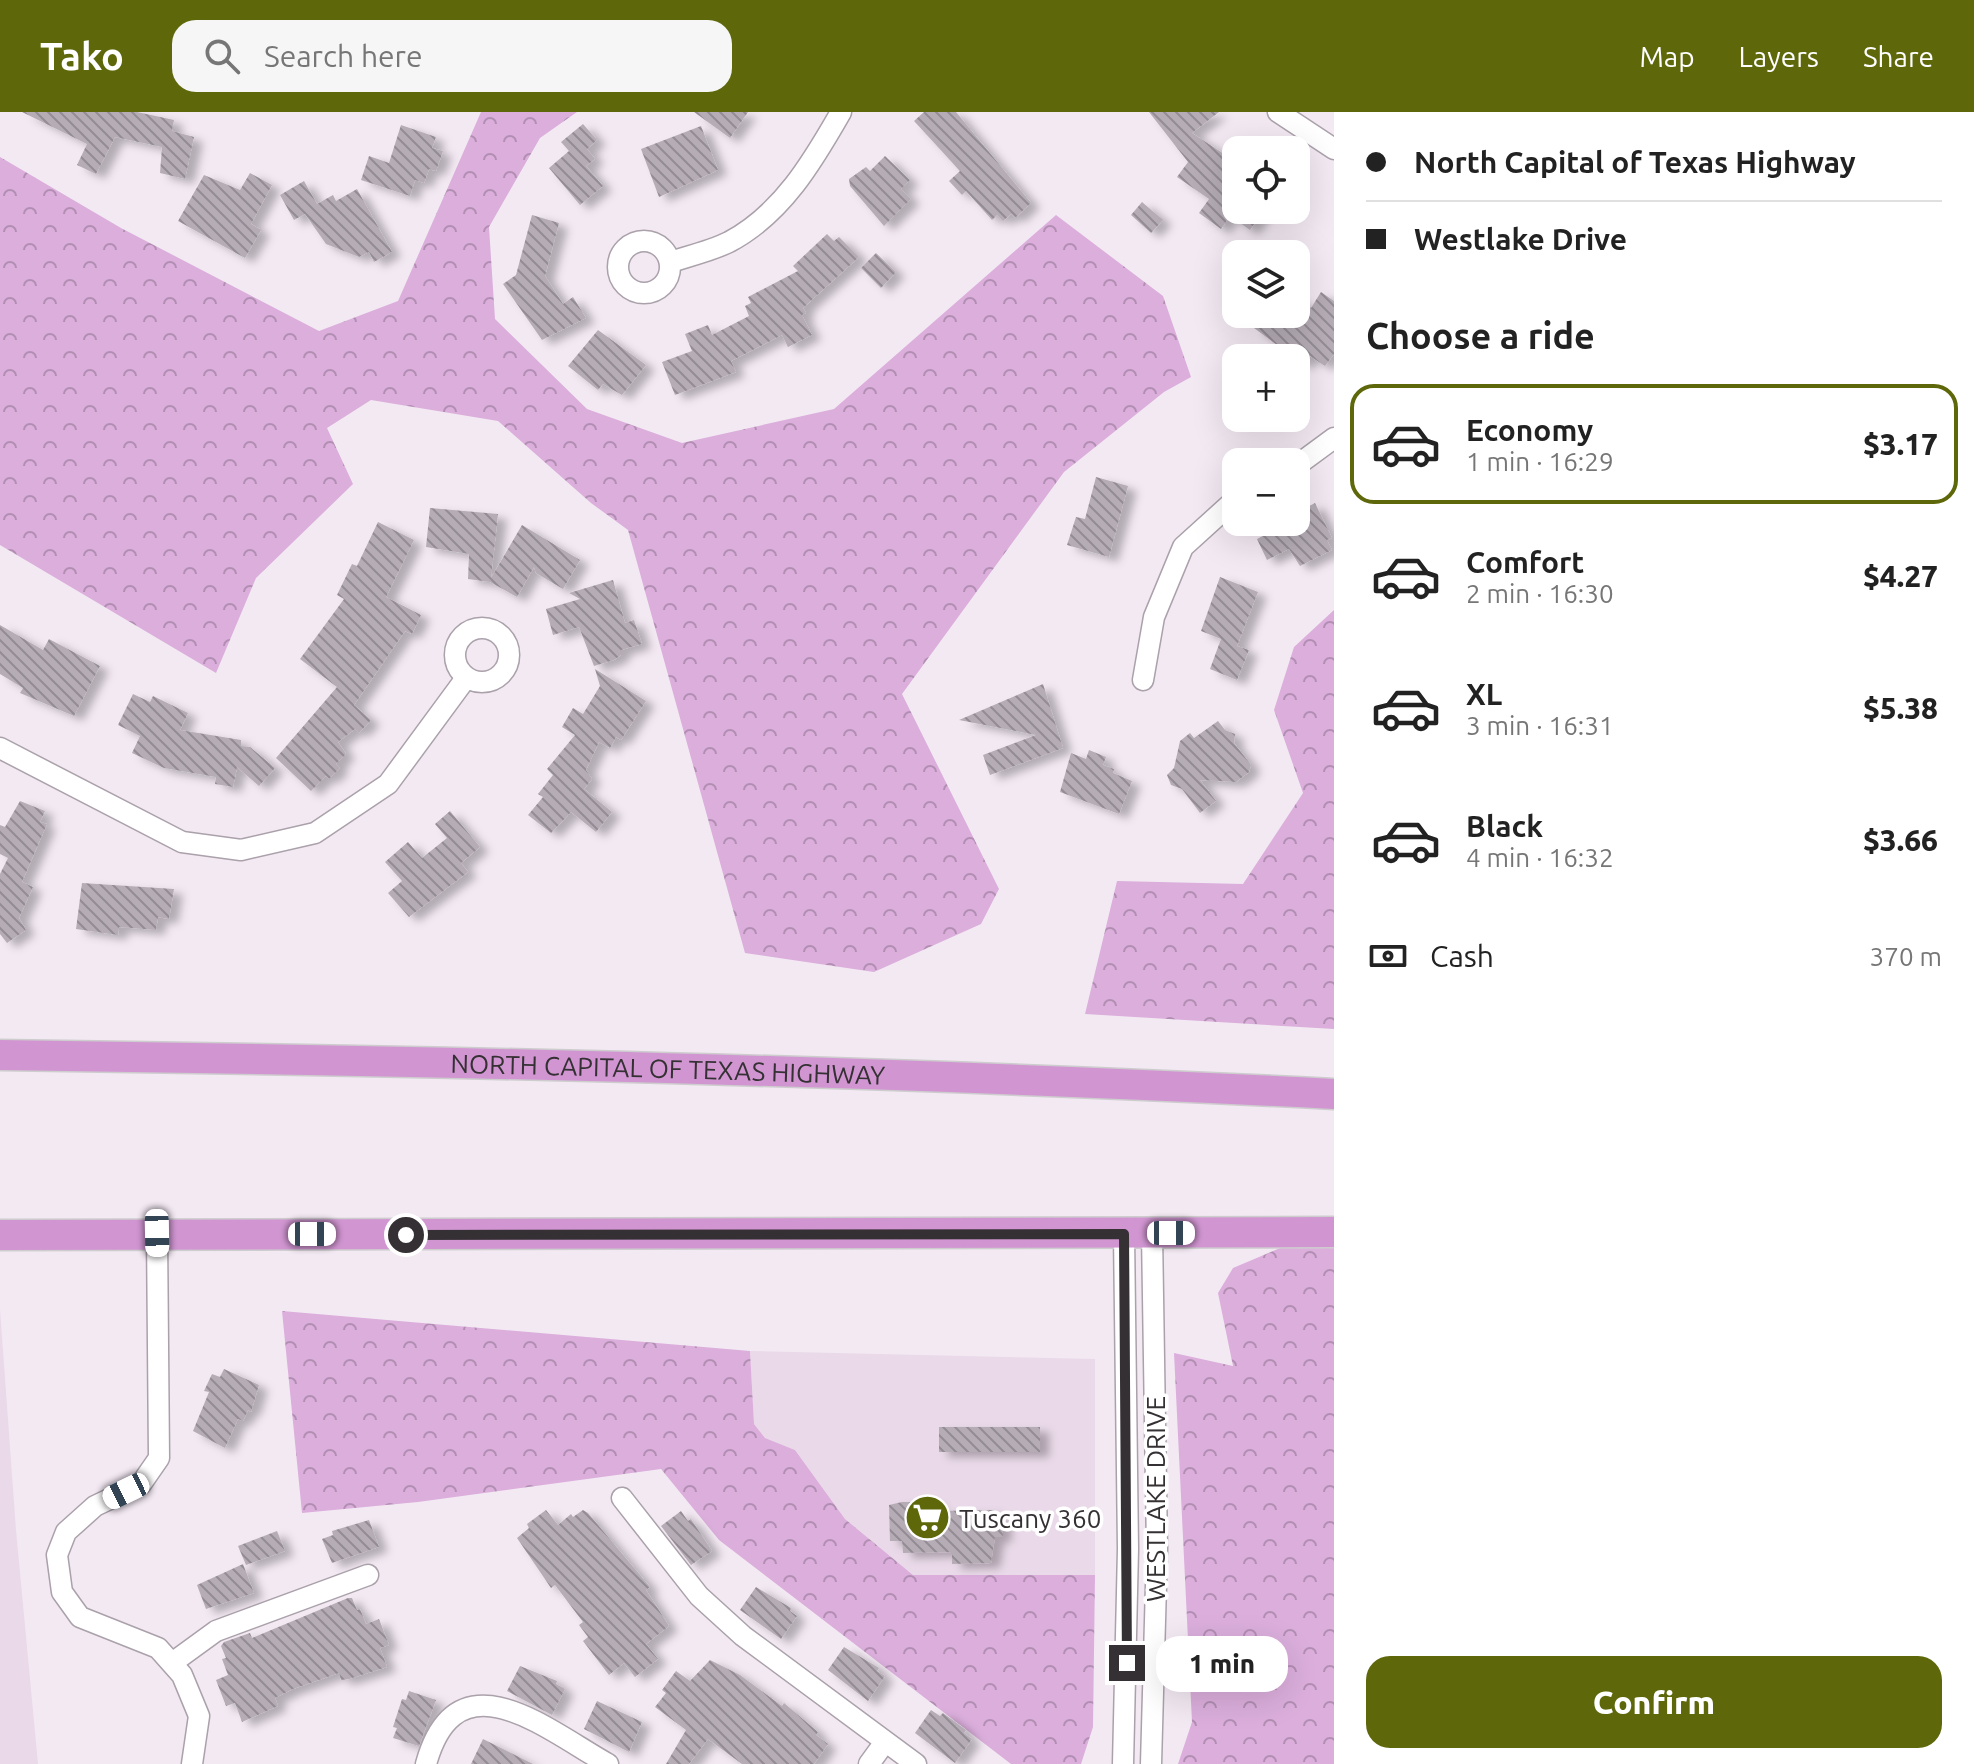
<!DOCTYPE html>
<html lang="en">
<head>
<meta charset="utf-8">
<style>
	:root { --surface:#fff; --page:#f6f6f6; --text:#222; --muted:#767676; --line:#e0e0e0; --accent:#5e670a }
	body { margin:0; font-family:Ubuntu,sans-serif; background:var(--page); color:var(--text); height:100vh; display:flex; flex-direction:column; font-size:30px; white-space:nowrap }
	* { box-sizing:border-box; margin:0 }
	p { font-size:26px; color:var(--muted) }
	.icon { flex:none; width:44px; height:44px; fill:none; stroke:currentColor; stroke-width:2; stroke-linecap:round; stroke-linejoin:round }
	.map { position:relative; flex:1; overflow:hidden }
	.side { display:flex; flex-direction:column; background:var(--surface); width:640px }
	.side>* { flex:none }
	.banner { display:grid; align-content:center; height:176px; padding:0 32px; background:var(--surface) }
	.controls { position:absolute; left:1222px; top:24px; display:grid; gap:16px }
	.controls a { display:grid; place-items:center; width:88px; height:88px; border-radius:16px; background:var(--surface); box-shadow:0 8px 32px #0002; font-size:40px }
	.end { position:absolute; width:36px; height:36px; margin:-18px; border:10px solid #343033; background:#fff; box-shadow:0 0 0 4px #fff }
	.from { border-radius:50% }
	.bubble { position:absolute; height:56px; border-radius:24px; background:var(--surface); box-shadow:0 8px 32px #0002; font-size:26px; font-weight:800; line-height:56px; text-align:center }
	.car { position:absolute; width:24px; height:48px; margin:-24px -12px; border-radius:10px; box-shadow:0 0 6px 2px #0007; background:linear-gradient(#fff 24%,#345 0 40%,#fff 0 76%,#345 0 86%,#fff 0) }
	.banner b { display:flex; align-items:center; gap:28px; height:76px; font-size:30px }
	.banner b+b { border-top:2px solid var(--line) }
	.banner i { width:20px; height:20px; background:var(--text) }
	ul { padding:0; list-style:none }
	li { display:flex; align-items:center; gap:24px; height:120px; margin:0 16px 12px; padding:0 16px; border:4px solid transparent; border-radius:24px }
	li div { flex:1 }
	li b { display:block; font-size:30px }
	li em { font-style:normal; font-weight:800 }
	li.current { border-color:var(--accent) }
	li>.icon { width:72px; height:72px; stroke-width:1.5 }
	h2 { padding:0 32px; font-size:36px; line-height:96px }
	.pay { display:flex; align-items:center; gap:20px; height:88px; padding:0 32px; font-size:30px }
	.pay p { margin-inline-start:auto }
	.primary-button { display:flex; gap:16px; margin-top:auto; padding:16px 32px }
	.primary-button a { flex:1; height:92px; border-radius:24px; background:var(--accent); color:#fff; font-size:32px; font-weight:800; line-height:92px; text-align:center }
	header { display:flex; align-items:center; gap:48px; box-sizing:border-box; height:112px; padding:0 40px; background:var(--accent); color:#fff }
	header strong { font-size:38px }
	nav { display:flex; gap:44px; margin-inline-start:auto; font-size:28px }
	.search { width:560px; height:72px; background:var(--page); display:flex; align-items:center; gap:20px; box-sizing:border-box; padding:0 28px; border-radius:24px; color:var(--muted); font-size:30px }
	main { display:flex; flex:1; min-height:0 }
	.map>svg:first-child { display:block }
	.built { fill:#eadae9 }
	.forest { fill:url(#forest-crowns) }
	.building { fill:url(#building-back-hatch); filter:url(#shadow) }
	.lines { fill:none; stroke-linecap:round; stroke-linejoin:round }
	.minor-casing { stroke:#aaa1aa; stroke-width:23 }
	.highway-casing { stroke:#cecdce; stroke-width:33 }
	.minor { stroke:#fff; stroke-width:20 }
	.highway { stroke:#d196d2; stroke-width:30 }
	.route { stroke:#343033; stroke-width:10 }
	.labels { text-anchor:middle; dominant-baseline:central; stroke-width:7; stroke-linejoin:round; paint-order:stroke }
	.street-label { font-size:26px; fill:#343033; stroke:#fff }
	.poi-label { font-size:26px; fill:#343033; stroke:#fff; text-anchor:start }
</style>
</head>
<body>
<header>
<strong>Tako</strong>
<div class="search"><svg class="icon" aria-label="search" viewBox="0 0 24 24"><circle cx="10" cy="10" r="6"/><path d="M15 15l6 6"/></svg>Search here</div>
<nav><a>Map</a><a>Layers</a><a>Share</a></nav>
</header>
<main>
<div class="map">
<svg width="1334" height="1652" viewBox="0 0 1334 1652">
	<defs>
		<pattern id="forest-crowns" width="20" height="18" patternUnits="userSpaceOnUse" patternTransform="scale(2)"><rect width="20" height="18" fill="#dbaedc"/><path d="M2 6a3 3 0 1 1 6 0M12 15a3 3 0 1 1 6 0" fill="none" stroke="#b28eb3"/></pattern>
		<pattern id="building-back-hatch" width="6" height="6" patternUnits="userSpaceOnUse" patternTransform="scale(2)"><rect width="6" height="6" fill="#b5acb5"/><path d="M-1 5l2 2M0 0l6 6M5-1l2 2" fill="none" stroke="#948c94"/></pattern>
		<filter id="shadow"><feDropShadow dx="9" dy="5" stdDeviation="4" flood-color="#0004"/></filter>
	</defs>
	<rect width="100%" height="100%" fill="#f3e9f3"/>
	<!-- built -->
	<g class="built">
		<path d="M0 1197 16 1418 38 1652H0Z"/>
		<path d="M750 1239 1095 1247V1463H913L845 1407 795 1338 765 1326 754 1312Z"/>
	</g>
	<!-- forest -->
	<g class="forest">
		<path d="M481 0H577L540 26 489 115 495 207 587 297 682 331 834 297 1056 103 1163 184 1191 265 1164 280 1064 360 902 582 999 777 981 812 874 860 745 841 628 418 591 391 498 309 371 288 327 316 353 372 256 466 216 561 0 433V45L121 116 319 219 398 189Z"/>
		<path d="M1334 498V917L1085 902 1117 769 1243 772 1303 681 1274 598 1294 535Z"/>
		<path d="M1304 1126H1334V1652H1178L1192 1610 1174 1241 1233 1254 1218 1181 1233 1156Z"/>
		<path d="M282 1199 750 1239 754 1312 765 1326 795 1338 845 1407 913 1463H1095L1093 1615 1081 1652H1011L719 1428 661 1357 418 1390 302 1401Z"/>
	</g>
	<!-- building -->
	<g class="building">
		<path d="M22 0H137L174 8 172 19 194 25 185 67 160 61 162 35 115 25 96 62 77 53 87 32Z"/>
		<path d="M694 0H748L730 26Z"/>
		<path d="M924 0H956L1031 91 1015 106 1011 102 1003 109 997 103 992 108 966 79 962 83 949 69 960 59 914 9Z"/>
		<path d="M1149 0H1219L1192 21 1236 50 1234 98H1264L1250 118 1230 104 1221 117 1199 101 1209 87 1177 65 1188 50Z"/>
		<path d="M583 12 597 28 587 37 595 47 586 54 603 74 580 93 549 56 569 39 561 30Z"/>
		<path d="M401 13 436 25 432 36 443 39 436 59 429 57 424 71 415 68 410 84 361 68 369 44 389 51Z"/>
		<path d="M701 14 718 58 659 85 641 37Z"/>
		<path d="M885 44 910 68 901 77 911 87 884 114 850 74 849 67 866 55 870 59Z"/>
		<path d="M250 61 272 73 251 112 261 118 245 146 178 109 204 63 240 78Z"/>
		<path d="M304 69 317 92 333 83 336 89 357 77 392 140 374 150 369 140 359 145 326 132 305 102 294 108 280 83Z"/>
		<path d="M1142 90 1163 108 1151 121 1131 103Z"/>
		<path d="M532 103 559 111 545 164 563 192 573 185 586 206 542 228 503 172 516 163Z"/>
		<path d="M827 122 834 129 839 125 859 145 803 196 806 201 802 203 812 223 788 235 782 223 731 249 736 260 675 283 662 250 692 239 685 222 708 213 712 223 749 204 745 194 751 191 748 185 798 159 793 154Z"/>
		<path d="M876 141 896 160 881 176 861 156Z"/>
		<path d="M1321 180 1334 189V242L1325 254 1310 244 1304 253 1254 216 1263 202H1296V185L1311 196Z"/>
		<path d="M598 218 646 253 622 283 603 272 598 278 568 254Z"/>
		<path d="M1096 365 1128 374 1109 445 1067 433 1076 405 1085 407Z"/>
		<path d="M1315 391 1332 426 1327 428 1332 438 1300 454 1289 437 1267 448 1257 427 1278 416 1275 410H1296V401Z"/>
		<path d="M430 396 498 402 491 466 522 413 580 448 563 477 536 461 534 455 517 485 490 470 468 467 469 442 426 435Z"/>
		<path d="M378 410 414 428 386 485 421 503 412 522 405 519 354 593 371 608 359 621 355 617 338 630 346 642 336 652 340 656 329 667 326 664 311 679 276 646 337 575 300 547 344 487 337 483 352 452 357 454Z"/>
		<path d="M1220 465 1258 480 1237 534 1249 538 1237 568 1210 557 1221 527 1201 519Z"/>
		<path d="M613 468 625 511 634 508 642 532 621 538V543L614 548 594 554 579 515 553 523 546 497 580 487 569 481Z"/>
		<path d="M0 513 43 538 49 527 100 554 74 604 20 581 23 576 0 562Z"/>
		<path d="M595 557 646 589 621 628 616 625 610 636 599 630 586 658 592 667 584 677 612 700 596 720 571 700 551 721 528 703 543 685 538 682 553 663 547 657 575 623 562 615 573 596 583 602 600 574Z"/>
		<path d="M1043 572 1063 636 990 663 983 643 1036 623 959 608Z"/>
		<path d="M133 582 150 590 153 584 188 601 180 618 241 628V634L250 635 275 656 259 674 237 655 233 675 215 672 216 665 164 656 132 641 140 624 118 613Z"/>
		<path d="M1218 609 1225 618 1235 622 1234 631 1251 653 1249 660 1236 670 1200 668 1216 689 1200 701 1182 677 1171 673 1167 663 1174 656 1180 629 1190 621 1194 626Z"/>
		<path d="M1089 638 1106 645 1103 653 1114 657 1113 661 1132 669 1119 702 1060 680 1071 641 1086 647Z"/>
		<path d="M20 689 45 699 40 710 47 712 22 770 33 775 19 806 26 818 7 831 0 822V762L8 746 0 742V713L5 715Z"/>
		<path d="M450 699 480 735 461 751 468 760 409 805 388 781 402 769 385 750 408 730 422 746 447 726 435 712Z"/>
		<path d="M82 771 174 777 169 807 158 805 156 818 119 815 118 823 76 817Z"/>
		<path d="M224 1257 259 1273 251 1300 248 1298 243 1309 238 1307 225 1336 193 1319 209 1280 204 1279 212 1262 220 1265Z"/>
		<rect x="939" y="1315" width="101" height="25"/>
		<path d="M902 1390H936V1399L994 1398V1405H1002L1003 1425H995L991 1451 952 1452V1440L903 1441 902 1429H890L889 1393Z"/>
		<path d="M546 1398 558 1413 571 1402 573 1405 583 1398 588 1401 650 1475 646 1478 669 1514 646 1532 658 1547 635 1565 624 1551 609 1563 583 1529 588 1525 579 1513 583 1510 555 1473 551 1476 517 1426 529 1416 527 1412Z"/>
		<path d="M681 1399 688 1409 691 1407 712 1439 691 1453 661 1414Z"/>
		<path d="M369 1408 379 1435 332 1451 322 1427 333 1423 332 1419Z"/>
		<path d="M277 1419 285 1439 246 1453 238 1434Z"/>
		<path d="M243 1452 254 1481 206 1497 197 1473Z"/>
		<path d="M756 1475 791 1496 790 1499 797 1504 781 1527 740 1498Z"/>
		<path d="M348 1486H352L357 1498 360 1497 366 1512 379 1507 389 1533 380 1536 387 1555 349 1567 341 1568 339 1561 293 1577 275 1586 278 1594 242 1610 235 1591 226 1594 216 1568 228 1563 222 1547 226 1546 221 1534 224 1530 250 1521 252 1526Z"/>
		<path d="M844 1535 879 1556 877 1559 885 1564 868 1589 828 1558Z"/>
		<path d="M710 1548 740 1563 782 1594 784 1591 818 1620 816 1623 828 1632 814 1652H742L708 1627 689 1652H666L686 1618 655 1595 666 1581 662 1578 676 1559 690 1569Z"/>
		<path d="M520 1554 557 1569 556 1572 565 1577 552 1603 507 1579Z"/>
		<path d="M409 1579 436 1588 419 1634 393 1626 397 1616 393 1615 402 1587 406 1588Z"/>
		<path d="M597 1589 642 1610 629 1640 584 1617Z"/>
		<path d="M931 1598 940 1604 943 1601 966 1618 964 1621 972 1627 955 1651 915 1621Z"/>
		<path d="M483 1627 533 1652H471Z"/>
	</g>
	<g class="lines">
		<defs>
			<g id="minor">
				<path d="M1278 0 1334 37"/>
				<circle cx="644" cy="155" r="26"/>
				<path d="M670 150C689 144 711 139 729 130 782 102 813 49 841 0"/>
				<path d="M1296 354 1334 326"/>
				<circle cx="482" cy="543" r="27"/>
				<path d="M1143 568 1154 505 1183 435 1236 387"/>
				<path d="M0 636 182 730 241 738 315 721 388 672 466 566"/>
				<path d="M157 1121 159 1346 141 1372 95 1394 66 1420 57 1443 62 1480 80 1505 158 1536 182 1563 199 1604 192 1652"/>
				<path d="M622 1386 699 1484 743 1524 916 1652"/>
				<path d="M172 1551 216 1519 368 1463"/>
				<path d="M426 1652C457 1540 547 1618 608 1652"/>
				<path d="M869 1652 885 1630"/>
				<path d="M1123 1652 1128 1437 1124 1122"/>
				<path d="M1151 1652 1157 1437 1152 1121"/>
			</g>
			<g id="highway">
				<path id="s1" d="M0 943C445 949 890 959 1334 982"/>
				<path d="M0 1123 1334 1120"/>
			</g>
		</defs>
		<!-- minor casing -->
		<use href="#minor" class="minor-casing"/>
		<!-- highway casing -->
		<use href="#highway" class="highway-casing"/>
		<!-- minor -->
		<use href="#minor" class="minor"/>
		<!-- highway -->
		<use href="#highway" class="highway"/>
	</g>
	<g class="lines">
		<!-- route -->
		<path class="route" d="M406 1123 1124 1122 1127 1551"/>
	</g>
	<!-- icons -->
	<defs>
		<symbol id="supermarket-disc" viewBox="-11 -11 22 22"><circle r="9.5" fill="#5e670a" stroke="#fff"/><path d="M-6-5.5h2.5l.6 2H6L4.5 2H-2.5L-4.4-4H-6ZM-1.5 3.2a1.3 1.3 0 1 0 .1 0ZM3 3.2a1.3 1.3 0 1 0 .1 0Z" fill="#fff"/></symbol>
	</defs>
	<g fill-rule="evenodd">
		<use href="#supermarket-disc" x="902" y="1380" width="51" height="51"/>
	</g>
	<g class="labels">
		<!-- street labels -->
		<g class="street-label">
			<text stroke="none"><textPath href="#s1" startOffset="668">NORTH CAPITAL OF TEXAS HIGHWAY</textPath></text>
			<text transform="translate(1155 1387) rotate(-90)">WESTLAKE DRIVE</text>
		</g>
		<!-- poi labels -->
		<g class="poi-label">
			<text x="959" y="1406">Tuscany 360</text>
		</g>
	</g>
</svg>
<div class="controls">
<a><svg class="icon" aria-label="locate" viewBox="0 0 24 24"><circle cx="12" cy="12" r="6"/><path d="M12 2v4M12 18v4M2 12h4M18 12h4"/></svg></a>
<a><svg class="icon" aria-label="layers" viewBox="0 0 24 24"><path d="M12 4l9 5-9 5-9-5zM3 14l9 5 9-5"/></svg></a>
<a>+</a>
<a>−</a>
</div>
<i class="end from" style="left:406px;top:1123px"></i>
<i class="end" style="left:1127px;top:1551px"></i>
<div class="bubble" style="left:1156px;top:1524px;width:132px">1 min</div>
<i class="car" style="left:157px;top:1121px;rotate:179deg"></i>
<i class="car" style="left:1171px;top:1121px;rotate:90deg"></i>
<i class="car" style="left:312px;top:1122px;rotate:90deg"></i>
<i class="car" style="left:126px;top:1379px;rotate:244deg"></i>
</div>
<section class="side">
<div class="banner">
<b><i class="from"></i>North Capital of Texas Highway</b>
<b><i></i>Westlake Drive</b>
</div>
<h2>Choose a ride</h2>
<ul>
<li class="current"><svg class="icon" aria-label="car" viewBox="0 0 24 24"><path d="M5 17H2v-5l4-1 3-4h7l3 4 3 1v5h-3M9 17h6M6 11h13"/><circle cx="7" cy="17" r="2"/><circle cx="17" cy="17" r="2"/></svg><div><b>Economy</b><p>1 min · 16:29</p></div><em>$3.17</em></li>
<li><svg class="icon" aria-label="car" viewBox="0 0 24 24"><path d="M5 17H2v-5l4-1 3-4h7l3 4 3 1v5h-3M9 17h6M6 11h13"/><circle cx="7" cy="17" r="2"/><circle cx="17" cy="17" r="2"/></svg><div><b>Comfort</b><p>2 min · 16:30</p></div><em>$4.27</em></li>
<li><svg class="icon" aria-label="car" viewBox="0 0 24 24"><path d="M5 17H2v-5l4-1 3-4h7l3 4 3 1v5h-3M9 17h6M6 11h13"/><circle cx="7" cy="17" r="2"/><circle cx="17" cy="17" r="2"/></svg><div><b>XL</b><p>3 min · 16:31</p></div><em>$5.38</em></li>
<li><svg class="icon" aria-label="car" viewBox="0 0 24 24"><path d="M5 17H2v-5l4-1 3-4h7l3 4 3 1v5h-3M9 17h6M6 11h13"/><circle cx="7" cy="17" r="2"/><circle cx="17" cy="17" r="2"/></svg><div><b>Black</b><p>4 min · 16:32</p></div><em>$3.66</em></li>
</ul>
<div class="pay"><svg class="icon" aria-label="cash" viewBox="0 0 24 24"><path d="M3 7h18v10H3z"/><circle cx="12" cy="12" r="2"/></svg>Cash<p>370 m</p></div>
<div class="primary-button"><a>Confirm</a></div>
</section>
</main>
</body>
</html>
